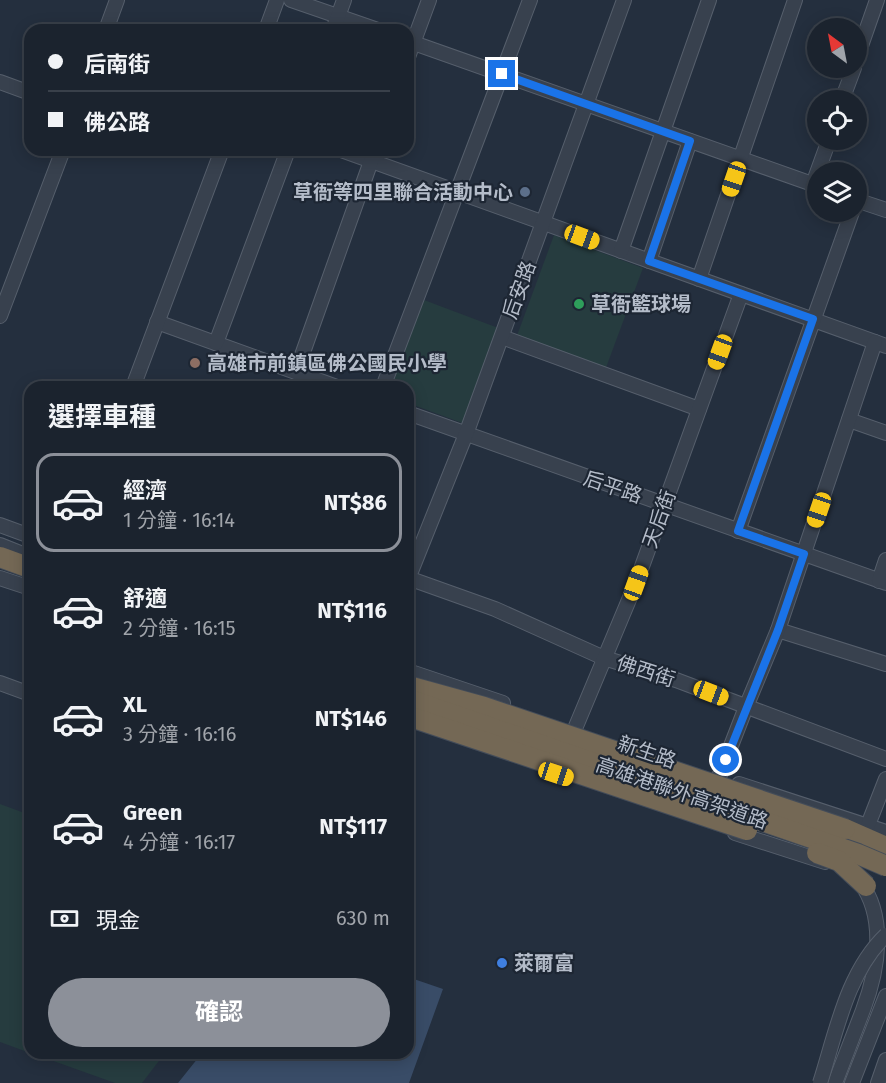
<!DOCTYPE html>
<html lang="zh-TW">
<head>
<meta charset="utf-8">
<style>
	:root { --surface:#1b232e; --page:#282f3a; --text:#f1f3f6; --muted:#a0a4aa; --line:#39404a; --accent:#8c9099 }
	body { margin:0; font-family:"Fira Sans","Noto Sans TC",sans-serif; background:var(--page); color:var(--text); height:100vh; display:flex; flex-direction:column; font-size:22px; white-space:nowrap }
	* { box-sizing:border-box; margin:0 }
	p { font-size:20px; color:var(--muted) }
	.icon { flex:none; width:33px; height:33px; fill:none; stroke:currentColor; stroke-width:2; stroke-linecap:round; stroke-linejoin:round }
	.map { position:relative; flex:1; overflow:hidden }
	.drawer { position:absolute; left:24px; top:381px; width:390px; height:678px; display:flex; flex-direction:column; background:var(--surface); border-radius:18px; box-shadow:0 3px 15px #0003,0 0 0 2px var(--line) }
	.drawer>* { flex:none }
	.banner { position:absolute; left:24px; top:24px; width:390px; height:132px; border-radius:18px; box-shadow:0 3px 15px #0003,0 0 0 2px var(--line); display:grid; align-content:center; height:132px; padding:0 24px; background:var(--surface) }
	.needle { width:39px; rotate:328deg }
	.tools { position:absolute; left:807px; top:18px; display:grid; gap:12px }
	.tools a { display:grid; place-items:center; width:60px; height:60px; border-radius:50%; background:var(--surface); box-shadow:0 3px 15px #0003,0 0 0 2px var(--line); font-size:30px }
	.end { position:absolute; width:27px; height:27px; margin:-14px; border:8px solid #1a73e8; background:#fff; box-shadow:0 0 0 3px #fff }
	.from { border-radius:50% }
	.car { position:absolute; width:18px; height:36px; margin:-18px -9px; border-radius:8px; box-shadow:0 0 4px 2px #0007; background:linear-gradient(#f5c518 24%,#345 0 40%,#f5c518 0 76%,#345 0 86%,#f5c518 0) }
	.banner b { display:flex; align-items:center; gap:21px; height:57px; font-size:22px }
	.banner b+b { border-top:2px solid var(--line) }
	.banner i { width:15px; height:15px; background:var(--text) }
	ul { padding:0; list-style:none }
	li { display:flex; align-items:center; gap:18px; height:99px; margin:0 12px 9px; padding:0 12px; border:3px solid transparent; border-radius:18px }
	li div { flex:1 }
	li b { display:block; font-size:22px }
	li em { font-style:normal; font-weight:700 }
	li.selected { border-color:var(--accent) }
	li>.icon { width:54px; height:54px; stroke-width:1.5 }
	h2 { padding:0 24px; font-size:27px; line-height:72px }
	.pay { display:flex; align-items:center; gap:15px; height:66px; padding:0 24px; font-size:22px }
	.pay p { margin-inline-start:auto }
	.cta { display:flex; gap:12px; margin-top:auto; padding:12px 24px }
	.cta a { flex:1; height:69px; border-radius:36px; background:var(--accent); color:#fff; font-size:24px; font-weight:700; line-height:69px; text-align:center }
	.map>svg:first-child { display:block }
	.green { fill:#263c3f }
	.water { fill:#394c67 }
	.lines { fill:none; stroke-linecap:round; stroke-linejoin:round }
	.minor-casing { stroke:#565f6c; stroke-width:16 }
	.highway-casing { stroke:#434c59; stroke-width:22 }
	.minor { stroke:#38414e; stroke-width:14 }
	.highway { stroke:#746855; stroke-width:20 }
	.minor-bridge-casing { stroke:#565f6c; stroke-width:16; stroke-linecap:butt }
	.highway-bridge-casing { stroke:#434c59; stroke-width:22; stroke-linecap:butt }
	.minor-bridge { stroke:#38414e; stroke-width:14 }
	.highway-bridge { stroke:#746855; stroke-width:20 }
	.route { stroke:#1a73e8; stroke-width:8 }
	.service-dot { fill:#5c6f8a; stroke:#1d2633; stroke-width:2 }
	.leisure-dot { fill:#2e9e5b; stroke:#1d2633; stroke-width:2 }
	.education-dot { fill:#8d6e63; stroke:#1d2633; stroke-width:2 }
	.shop-dot { fill:#3f7fe0; stroke:#1d2633; stroke-width:2 }
	.labels { text-anchor:middle; dominant-baseline:central; stroke-width:4.5; stroke-linejoin:round; paint-order:stroke }
	.poi-label { font-size:20px; font-weight:bold; fill:#b4bcc9; stroke:#1d2633; text-anchor:start }
	.street-label { font-size:20px; fill:#b4bcc9; stroke:#1d2633 }
</style>
</head>
<body>
<div class="map">
<svg width="886" height="1083" viewBox="0 0 886 1083">
	<rect width="100%" height="100%" fill="#242f3e"/>
	<!-- green -->
	<g class="green">
		<path d="M554 235 643 268 604 373 515 341Z"/>
		<path d="M424 300 501 329 465 424 408 403V387H391Z"/>
		<path d="M0 804 30 815V1053L0 1042Z"/>
		<path d="M31 1053H165L142 1083H115Z"/>
	</g>
	<!-- water -->
	<path class="water" d="M408 977 443 989 409 1083H178L202 1053H408Z"/>
	<g class="lines">
		<defs>
			<g id="minor">
				<path d="M291 0 378 30"/>
				<path d="M106 30 117 0"/>
				<path d="M266 30 277 0"/>
				<path d="M333 30 344 0"/>
				<path d="M408 41 818 186"/>
				<path d="M408 57 429 0"/>
				<path d="M856 60 877 0"/>
				<path d="M0 82 30 93"/>
				<path d="M842 100 854 68"/>
				<path d="M341 150 886 346"/>
				<path d="M813 184 829 140"/>
				<path d="M856 200 886 210"/>
				<path d="M621 251 709 0"/>
				<path d="M649 261 690 141"/>
				<path d="M699 279 795 0"/>
				<path d="M0 316 63 150"/>
				<path d="M157 322 337 387"/>
				<path d="M502 337 699 409"/>
				<path d="M216 343 288 150"/>
				<path d="M296 372 375 150"/>
				<path d="M133 387 222 150"/>
				<path d="M383 387 530 0"/>
				<path d="M408 413 886 583"/>
				<path d="M849 420 886 433"/>
				<path d="M0 525 30 536"/>
				<path d="M738 531 852 212"/>
				<path d="M0 545 30 557"/>
				<path d="M0 578 30 588"/>
				<path d="M408 578 495 609 604 658 676 680 886 759"/>
				<path d="M408 579 466 434 624 0"/>
				<path d="M879 581 886 560"/>
				<path d="M778 630 886 664"/>
				<path d="M408 671 503 703"/>
				<path d="M0 683 30 694"/>
				<path d="M569 743 636 583 741 294"/>
				<path d="M719 777 746 707 778 630 875 342"/>
				<path d="M739 784 886 832"/>
				<path d="M868 825 886 779"/>
				<path d="M735 833 825 862"/>
				<path d="M835 1083C844 1059 854 1034 863 1010 879 968 886 916 860 882"/>
				<path d="M852 1083 886 996"/>
				<path d="M878 1083 886 1060"/>
			</g>
			<g id="highway">
				<path d="M0 557 30 568"/>
				<path d="M845 829 886 847"/>
			</g>
		</defs>
		<!-- minor casing -->
		<use href="#minor" class="minor-casing"/>
		<!-- highway casing -->
		<use href="#highway" class="highway-casing"/>
		<!-- minor -->
		<use href="#minor" class="minor"/>
		<!-- highway -->
		<use href="#highway" class="highway"/>
		<defs>
			<path id="minor-bridge" d="M820 1083C836 1033 847 972 886 935"/>
			<g id="highway-bridge">
				<path d="M408 686 484 707 845 829"/>
				<path d="M408 699 858 854 886 866"/>
				<path d="M408 716 747 830"/>
				<path d="M817 853 839 861 866 886"/>
			</g>
		</defs>
		<!-- minor-bridge casing -->
		<use href="#minor-bridge" class="minor-bridge-casing"/>
		<!-- highway-bridge casing -->
		<use href="#highway-bridge" class="highway-bridge-casing"/>
		<!-- minor-bridge -->
		<use href="#minor-bridge" class="minor-bridge"/>
		<!-- highway-bridge -->
		<use href="#highway-bridge" class="highway-bridge"/>
	</g>
	<g class="lines">
		<!-- route -->
		<path class="route" d="M502 74 690 141 649 261 813 319 738 531 804 554 778 630 726 760"/>
	</g>
	<!-- markers -->
	<circle class="service-dot" cx="525" cy="192" r="6"/>
	<circle class="leisure-dot" cx="579" cy="304" r="6"/>
	<circle class="education-dot" cx="195" cy="363" r="6"/>
	<circle class="shop-dot" cx="502" cy="963" r="6"/>
	<g class="labels">
		<!-- poi labels -->
		<g class="poi-label">
			<text x="513" y="192" text-anchor="end">草衙等四里聯合活動中心</text>
			<text x="591" y="304">草衙籃球場</text>
			<text x="207" y="363">高雄市前鎮區佛公國民小學</text>
			<text x="514" y="963">萊爾富</text>
		</g>
		<!-- street labels -->
		<g class="street-label">
			<text transform="translate(519 290) rotate(-70)">后安路</text>
			<text transform="translate(613 487) rotate(19)">后平路</text>
			<text transform="translate(659 519) rotate(-70)">天后街</text>
			<text transform="translate(646 671) rotate(18)">佛西街</text>
			<text transform="translate(647 752) rotate(19)">新生路</text>
			<text transform="translate(682 793) rotate(19)">高雄港聯外高架道路</text>
		</g>
	</g>
</svg>
<div class="tools">
<a><svg class="needle" viewBox="-14 -14 28 28"><path d="M0-13l5 13h-10z" fill="#e53935"/><path d="M0 13l5-13h-10z" fill="#a0a4aa"/></svg></a>
<a><svg class="icon" aria-label="locate" viewBox="0 0 24 24"><circle cx="12" cy="12" r="6"/><path d="M12 2v4M12 18v4M2 12h4M18 12h4"/></svg></a>
<a><svg class="icon" aria-label="layers" viewBox="0 0 24 24"><path d="M12 4l9 5-9 5-9-5zM3 14l9 5 9-5"/></svg></a>
</div>
<i class="end from" style="left:726px;top:760px"></i>
<i class="end" style="left:502px;top:74px"></i>
<i class="car" style="left:734px;top:179px;rotate:199deg"></i>
<i class="car" style="left:582px;top:237px;rotate:110deg"></i>
<i class="car" style="left:720px;top:352px;rotate:200deg"></i>
<i class="car" style="left:819px;top:510px;rotate:199deg"></i>
<i class="car" style="left:636px;top:583px;rotate:20deg"></i>
<i class="car" style="left:711px;top:693px;rotate:111deg"></i>
<i class="car" style="left:556px;top:774px;rotate:108deg"></i>
<div class="banner">
<b><i class="from"></i>后南街</b>
<b><i></i>佛公路</b>
</div>
<section class="drawer">
<h2>選擇車種</h2>
<ul>
<li class="selected"><svg class="icon" aria-label="car" viewBox="0 0 24 24"><path d="M5 17H2v-5l4-1 3-4h7l3 4 3 1v5h-3M9 17h6M6 11h13"/><circle cx="7" cy="17" r="2"/><circle cx="17" cy="17" r="2"/></svg><div><b>經濟</b><p>1 分鐘 · 16:14</p></div><em>NT$86</em></li>
<li><svg class="icon" aria-label="car" viewBox="0 0 24 24"><path d="M5 17H2v-5l4-1 3-4h7l3 4 3 1v5h-3M9 17h6M6 11h13"/><circle cx="7" cy="17" r="2"/><circle cx="17" cy="17" r="2"/></svg><div><b>舒適</b><p>2 分鐘 · 16:15</p></div><em>NT$116</em></li>
<li><svg class="icon" aria-label="car" viewBox="0 0 24 24"><path d="M5 17H2v-5l4-1 3-4h7l3 4 3 1v5h-3M9 17h6M6 11h13"/><circle cx="7" cy="17" r="2"/><circle cx="17" cy="17" r="2"/></svg><div><b>XL</b><p>3 分鐘 · 16:16</p></div><em>NT$146</em></li>
<li><svg class="icon" aria-label="car" viewBox="0 0 24 24"><path d="M5 17H2v-5l4-1 3-4h7l3 4 3 1v5h-3M9 17h6M6 11h13"/><circle cx="7" cy="17" r="2"/><circle cx="17" cy="17" r="2"/></svg><div><b>Green</b><p>4 分鐘 · 16:17</p></div><em>NT$117</em></li>
</ul>
<div class="pay"><svg class="icon" aria-label="cash" viewBox="0 0 24 24"><path d="M3 7h18v10H3z"/><circle cx="12" cy="12" r="2"/></svg>現金<p>630 m</p></div>
<div class="cta"><a>確認</a></div>
</section>
</div>
</body>
</html>
